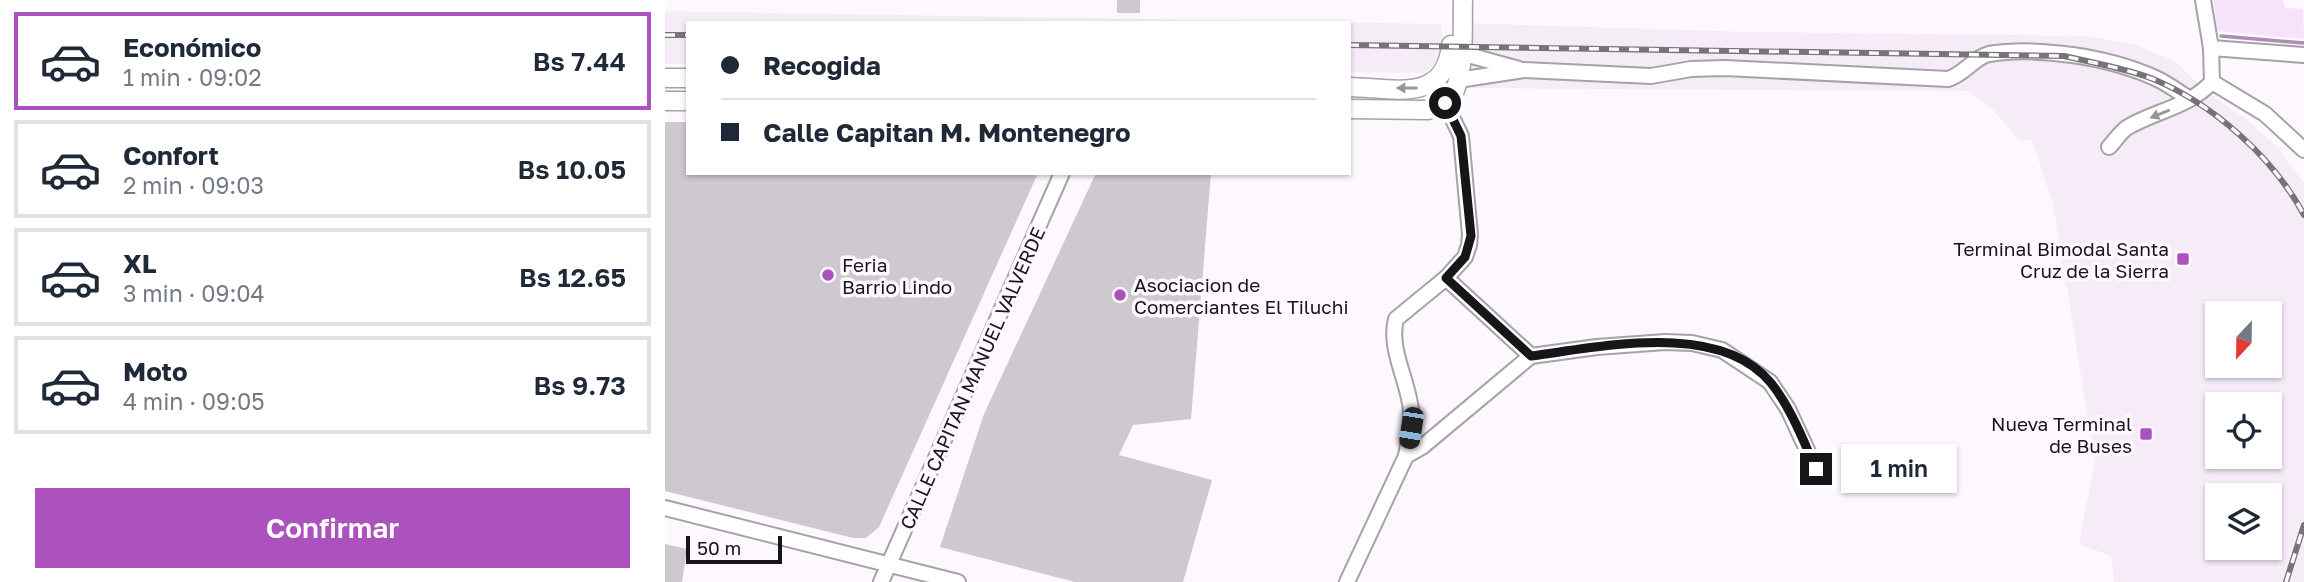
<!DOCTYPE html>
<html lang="es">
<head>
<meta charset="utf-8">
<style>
	:root { --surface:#fff; --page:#f2f2f3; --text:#1f2937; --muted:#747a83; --line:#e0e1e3; --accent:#ac52be }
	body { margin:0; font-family:"Golos Text",sans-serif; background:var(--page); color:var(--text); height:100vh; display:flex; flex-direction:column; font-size:26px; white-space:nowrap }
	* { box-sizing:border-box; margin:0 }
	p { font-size:23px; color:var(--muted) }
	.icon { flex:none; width:38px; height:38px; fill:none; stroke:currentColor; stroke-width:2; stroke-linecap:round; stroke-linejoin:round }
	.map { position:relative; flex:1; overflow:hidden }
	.panel { display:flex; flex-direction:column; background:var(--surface); width:665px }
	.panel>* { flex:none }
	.banner { position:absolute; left:21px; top:21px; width:665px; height:154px; border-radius:0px; box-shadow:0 2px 5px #0004; display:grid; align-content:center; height:154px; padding:0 35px; background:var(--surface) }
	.needle { width:46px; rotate:202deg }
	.buttons { position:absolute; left:1540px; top:301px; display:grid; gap:14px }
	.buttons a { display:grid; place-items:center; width:77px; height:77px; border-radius:0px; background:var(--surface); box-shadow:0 2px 5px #0004; font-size:35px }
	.scale { position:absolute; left:21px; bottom:18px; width:96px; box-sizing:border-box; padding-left:7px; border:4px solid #161517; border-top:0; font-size:19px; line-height:24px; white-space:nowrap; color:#161517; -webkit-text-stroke:5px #fcf8fd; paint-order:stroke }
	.end { position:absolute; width:32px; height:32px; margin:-16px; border:9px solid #161517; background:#fff; box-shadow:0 0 0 4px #fff }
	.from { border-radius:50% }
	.bubble { position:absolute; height:49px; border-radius:0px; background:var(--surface); box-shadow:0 2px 5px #0004; font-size:23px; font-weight:600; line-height:49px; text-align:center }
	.car { position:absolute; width:21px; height:42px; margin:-21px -10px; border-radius:9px; box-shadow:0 0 5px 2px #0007; background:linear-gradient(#222 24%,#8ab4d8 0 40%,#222 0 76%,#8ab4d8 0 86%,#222 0) }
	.banner b { display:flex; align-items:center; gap:24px; height:66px; font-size:26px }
	.banner b+b { border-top:2px solid var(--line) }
	.banner i { width:18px; height:18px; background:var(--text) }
	ul { padding:12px 0 0; list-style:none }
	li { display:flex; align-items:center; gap:21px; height:98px; margin:0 14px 10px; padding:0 21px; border:4px solid var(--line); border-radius:0px }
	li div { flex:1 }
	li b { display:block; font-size:26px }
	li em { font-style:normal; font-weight:600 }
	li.current { border-color:var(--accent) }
	li>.icon { width:63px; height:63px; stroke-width:1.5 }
	.primary-button { display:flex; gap:14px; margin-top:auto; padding:14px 35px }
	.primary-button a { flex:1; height:80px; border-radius:0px; background:var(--accent); color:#fff; font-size:28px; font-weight:600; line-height:80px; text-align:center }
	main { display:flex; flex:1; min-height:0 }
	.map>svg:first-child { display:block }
	.built { fill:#f5ecf7; fill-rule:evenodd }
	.green { fill:#f7e2fb }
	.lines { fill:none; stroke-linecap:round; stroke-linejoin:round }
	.stream { stroke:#ae8db5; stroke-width:3.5 }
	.building { fill:#cdc9ce }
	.minor-casing { stroke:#a6a2a7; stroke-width:18 }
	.tertiary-casing { stroke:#a6a2a7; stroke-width:21 }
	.minor { stroke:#fff; stroke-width:14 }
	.tertiary { stroke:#fff; stroke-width:18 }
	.rail-casing { stroke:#767477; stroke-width:6 }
	.rail { stroke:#fcf8fd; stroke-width:3.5; stroke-dasharray:10; stroke-linecap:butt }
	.oneway { fill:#969697 }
	.route { stroke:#161517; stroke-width:9 }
	.poi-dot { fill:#ac52be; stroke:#fcf8fd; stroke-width:2.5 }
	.labels { text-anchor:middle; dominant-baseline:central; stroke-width:7; stroke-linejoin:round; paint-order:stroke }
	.poi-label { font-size:19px; fill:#161517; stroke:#fcf8fd; text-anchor:end }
	.street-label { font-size:19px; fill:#161517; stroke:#fcf8fd }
</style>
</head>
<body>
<main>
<section class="panel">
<ul>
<li class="current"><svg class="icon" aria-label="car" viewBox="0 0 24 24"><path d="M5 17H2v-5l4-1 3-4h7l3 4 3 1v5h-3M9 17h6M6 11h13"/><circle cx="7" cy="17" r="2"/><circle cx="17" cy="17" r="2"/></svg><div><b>Económico</b><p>1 min · 09:02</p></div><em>Bs 7.44</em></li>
<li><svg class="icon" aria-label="car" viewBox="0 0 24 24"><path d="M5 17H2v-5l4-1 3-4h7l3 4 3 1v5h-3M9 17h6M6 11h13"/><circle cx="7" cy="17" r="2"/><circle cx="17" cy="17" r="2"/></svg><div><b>Confort</b><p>2 min · 09:03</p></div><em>Bs 10.05</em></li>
<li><svg class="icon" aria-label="car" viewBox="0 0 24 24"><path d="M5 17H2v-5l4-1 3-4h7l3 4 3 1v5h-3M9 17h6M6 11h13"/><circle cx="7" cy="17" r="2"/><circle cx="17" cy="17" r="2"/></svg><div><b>XL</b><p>3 min · 09:04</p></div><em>Bs 12.65</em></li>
<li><svg class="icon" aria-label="car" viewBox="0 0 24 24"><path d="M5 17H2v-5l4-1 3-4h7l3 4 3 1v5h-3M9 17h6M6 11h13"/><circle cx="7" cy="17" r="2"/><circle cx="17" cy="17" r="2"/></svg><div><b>Moto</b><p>4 min · 09:05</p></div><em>Bs 9.73</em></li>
</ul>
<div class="primary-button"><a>Confirmar</a></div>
</section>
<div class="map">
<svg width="1639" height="582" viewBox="0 0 1639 582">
	<rect width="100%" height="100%" fill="#fcf8fd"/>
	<!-- built -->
	<g class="built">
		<path d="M0 11 776 24 778 39 772 60 760 73 684 72V23H23V64H0Z"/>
		<path d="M796 23 1083 32 1423 36 1471 45 1511 62 1540 91 1580 118 1613 148 1639 183V582H1449L1446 556 1414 544 1430 460 1388 204 1367 140H1354L1329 111 1302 91 794 88ZM1552 313H1605V366H1552ZM1552 404H1605V457H1552ZM1552 495H1605V548H1552Z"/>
	</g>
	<!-- green -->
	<path class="green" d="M1549 0H1618L1620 8 1638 9 1639 39 1552 31Z"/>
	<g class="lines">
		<!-- stream -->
		<path class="stream" d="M1556 36 1639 43"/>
	</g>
	<!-- building -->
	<g class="building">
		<rect x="452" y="0" width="23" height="13"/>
		<path d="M0 122H23V173H373L214 527 201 538H188L0 491Z"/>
		<path d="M431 173H546L526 419 468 425 454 455 547 480 518 582H410L275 547 319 414Z"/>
		<path d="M0 544 22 549 17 582H0Z"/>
	</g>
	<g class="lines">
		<defs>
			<g id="minor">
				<path d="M1546 48 1639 55"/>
				<path d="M796 53 854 69"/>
				<path d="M793 80 859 70 986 76 1026 69 1060 68 1283 79C1298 75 1310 57 1324 54 1372 46 1443 57 1488 77 1501 82 1513 92 1525 99"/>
				<path d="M1547 82 1600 114 1639 150"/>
				<path d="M1444 147C1450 141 1456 131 1463 127 1492 110 1522 108 1547 82L1546 48 1538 0"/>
				<path d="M781 278 866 356"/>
				<path d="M741 456C744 441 747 426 746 411 744 382 723 349 731 319L781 278 800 257 804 245 805 235 796 136 780 103"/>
				<path d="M0 508 293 582"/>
				<path d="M216 582 397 173"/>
				<path d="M682 582 741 456 757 447 866 356 932 347 1000 342 1027 343 1057 350 1105 382 1123 409 1151 469"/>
			</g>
			<g id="tertiary">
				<path d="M0 78H23"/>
				<path d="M684 87C728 88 780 104 786 45"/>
				<path d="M0 101H23"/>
				<path d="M684 109 763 110 787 97C801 70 797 30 798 0"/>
			</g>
		</defs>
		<!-- minor casing -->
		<use href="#minor" class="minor-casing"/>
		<!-- tertiary casing -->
		<use href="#tertiary" class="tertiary-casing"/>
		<!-- minor -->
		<use href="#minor" class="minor"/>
		<!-- tertiary -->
		<use href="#tertiary" class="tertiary"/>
		<defs>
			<g id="rail">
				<path d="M0 35H23"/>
				<path d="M684 45 1399 56C1428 63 1460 68 1488 79 1548 104 1608 157 1639 215"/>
				<path d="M1621 582 1639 525"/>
			</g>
		</defs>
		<!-- rail casing -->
		<use href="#rail" class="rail-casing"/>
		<!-- rail -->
		<use href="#rail" class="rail"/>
	</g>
	<!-- one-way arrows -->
	<defs><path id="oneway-solid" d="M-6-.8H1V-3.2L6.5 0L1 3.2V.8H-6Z" transform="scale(1.75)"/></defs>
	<g class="oneway">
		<use href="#oneway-solid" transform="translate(742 88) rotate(-180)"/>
		<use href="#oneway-solid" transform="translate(1495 114) rotate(158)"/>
	</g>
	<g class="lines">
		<!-- route -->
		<path class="route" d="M780 103 796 136 806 236 800 257 781 278 866 356C936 347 1055 320 1106 383 1126 408 1138 440 1151 469"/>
	</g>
	<!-- markers -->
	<g class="poi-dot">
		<rect x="1511" y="252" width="14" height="14" rx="3.5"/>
		<circle cx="163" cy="275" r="7"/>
		<circle cx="455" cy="295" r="7"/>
		<rect x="1474" y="427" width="14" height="14" rx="3.5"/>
	</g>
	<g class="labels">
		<!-- poi labels -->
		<g class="poi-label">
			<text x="1504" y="248">Terminal Bimodal Santa<tspan x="1504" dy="22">Cruz de la Sierra</tspan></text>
			<text x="177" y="264" text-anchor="start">Feria<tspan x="177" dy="22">Barrio Lindo</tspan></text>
			<text x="469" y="284" text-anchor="start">Asociacion de<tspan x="469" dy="22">Comerciantes El Tiluchi</tspan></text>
			<text x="1467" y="423">Nueva Terminal<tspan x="1467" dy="22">de Buses</tspan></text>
		</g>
		<!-- street labels -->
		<g class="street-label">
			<text transform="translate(307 378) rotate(-66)">CALLE CAPITAN MANUEL VALVERDE</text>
		</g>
	</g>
</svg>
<div class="buttons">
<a><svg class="needle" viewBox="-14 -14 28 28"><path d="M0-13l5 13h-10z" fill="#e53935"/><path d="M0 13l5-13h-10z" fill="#747a83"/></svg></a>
<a><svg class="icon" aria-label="locate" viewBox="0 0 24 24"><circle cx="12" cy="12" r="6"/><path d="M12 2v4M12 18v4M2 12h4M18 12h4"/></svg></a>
<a><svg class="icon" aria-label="layers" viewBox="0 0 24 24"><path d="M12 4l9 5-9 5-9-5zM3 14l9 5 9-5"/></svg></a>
</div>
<div class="scale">50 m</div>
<i class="end from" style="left:780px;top:103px"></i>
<i class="end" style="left:1151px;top:469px"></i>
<div class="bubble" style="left:1176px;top:444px;width:116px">1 min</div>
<i class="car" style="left:746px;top:428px;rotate:189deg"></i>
<div class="banner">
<b><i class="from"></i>Recogida</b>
<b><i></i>Calle Capitan M. Montenegro</b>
</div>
</div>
</main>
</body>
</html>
